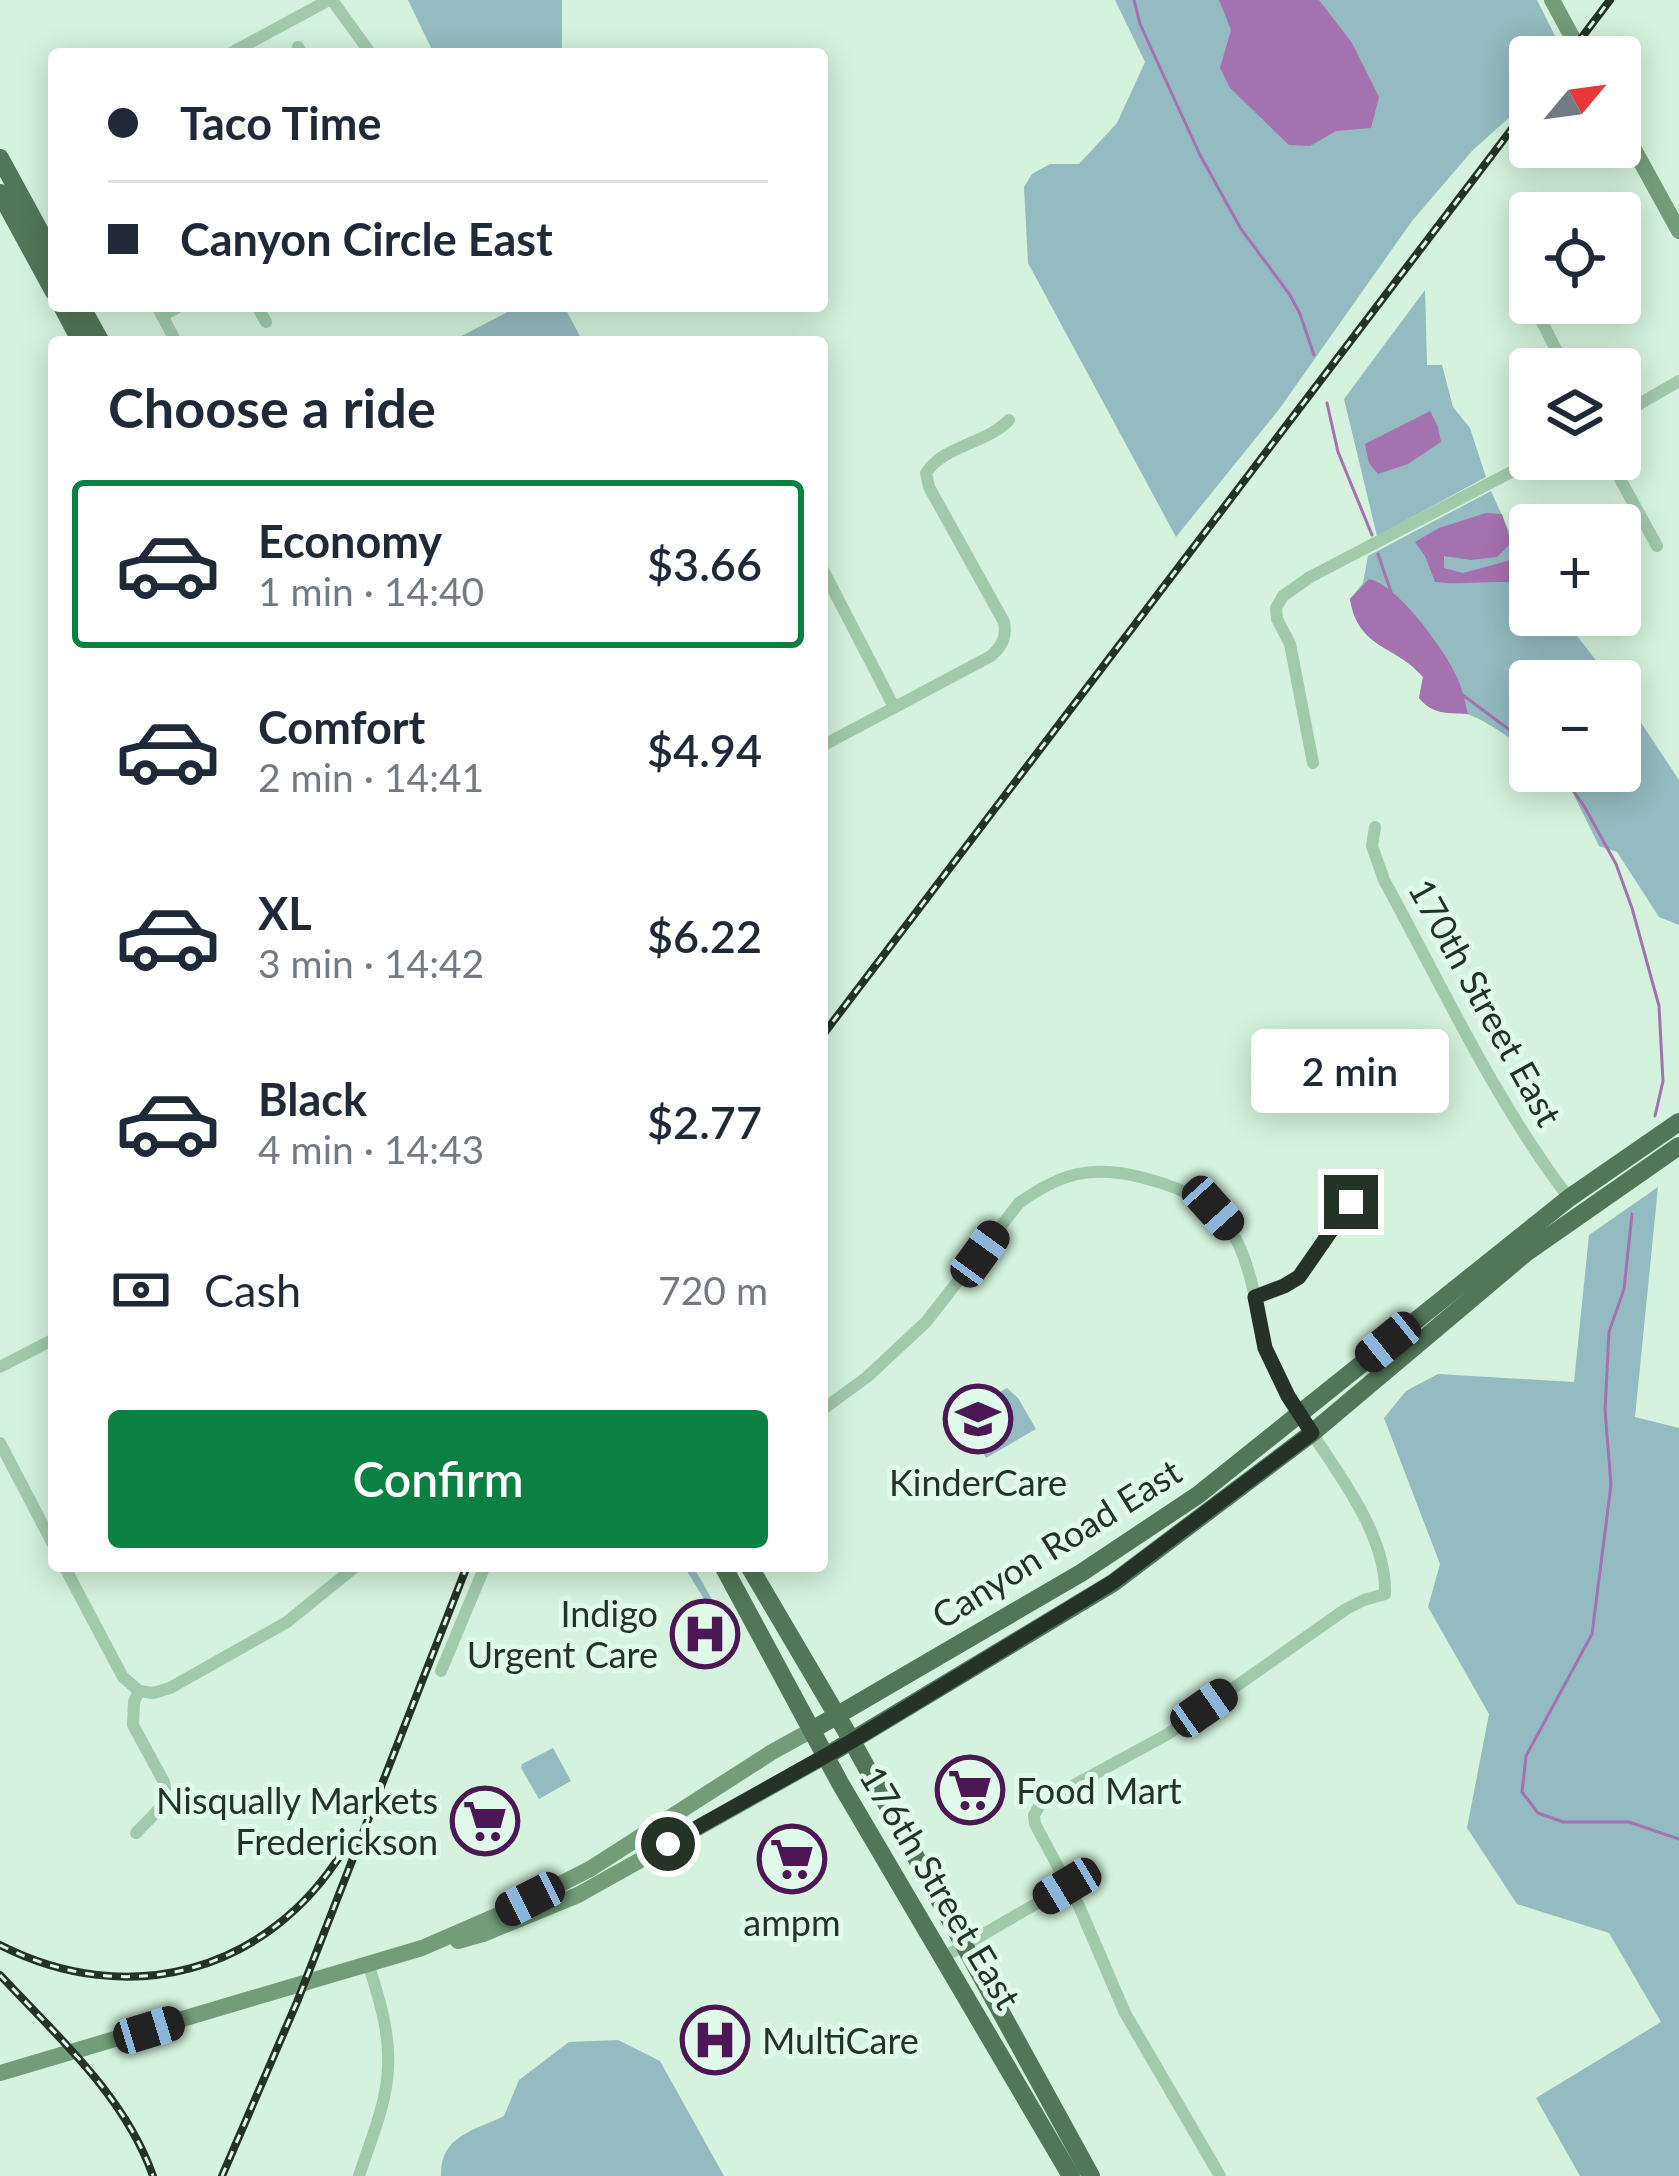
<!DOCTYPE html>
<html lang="en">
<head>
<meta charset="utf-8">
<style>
	:root { --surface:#fff; --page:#f6f6f7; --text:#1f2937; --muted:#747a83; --line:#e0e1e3; --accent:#0b8043 }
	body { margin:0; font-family:Lato,sans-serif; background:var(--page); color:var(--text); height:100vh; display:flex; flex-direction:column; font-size:45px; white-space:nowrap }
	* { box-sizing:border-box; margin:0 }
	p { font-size:39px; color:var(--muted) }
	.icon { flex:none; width:66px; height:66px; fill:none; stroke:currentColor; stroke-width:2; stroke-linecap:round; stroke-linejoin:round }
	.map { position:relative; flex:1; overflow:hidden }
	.side { position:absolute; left:48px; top:336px; width:780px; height:1236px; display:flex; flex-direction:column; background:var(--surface); border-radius:12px; box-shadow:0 6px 30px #0003 }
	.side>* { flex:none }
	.top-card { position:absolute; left:48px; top:48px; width:780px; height:264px; border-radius:12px; box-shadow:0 6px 30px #0003; display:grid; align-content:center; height:264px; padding:0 60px; background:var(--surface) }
	.needle { width:78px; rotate:61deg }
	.fabs { position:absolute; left:1509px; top:36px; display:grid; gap:24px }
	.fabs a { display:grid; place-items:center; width:132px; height:132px; border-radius:12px; background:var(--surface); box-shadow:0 6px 30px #0003; font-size:60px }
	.end { position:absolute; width:54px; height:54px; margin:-27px; border:15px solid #243325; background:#fff; box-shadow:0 0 0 6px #fff }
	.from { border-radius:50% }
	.bubble { position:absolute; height:84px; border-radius:12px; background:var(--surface); box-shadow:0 6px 30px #0003; font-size:39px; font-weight:600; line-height:84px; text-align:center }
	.car { position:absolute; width:36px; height:72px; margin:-36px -18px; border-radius:15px; box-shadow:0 0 9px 3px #0007; background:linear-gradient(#222 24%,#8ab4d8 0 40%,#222 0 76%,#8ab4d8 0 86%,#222 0) }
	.top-card b { display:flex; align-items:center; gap:42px; height:114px; font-size:45px }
	.top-card b+b { border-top:3px solid var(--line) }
	.top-card i { width:30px; height:30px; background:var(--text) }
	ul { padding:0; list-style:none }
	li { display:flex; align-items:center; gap:36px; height:168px; margin:0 24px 18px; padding:0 36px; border:6px solid transparent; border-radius:12px }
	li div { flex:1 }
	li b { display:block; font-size:45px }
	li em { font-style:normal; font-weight:600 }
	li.active { border-color:var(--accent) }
	li>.icon { width:108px; height:108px; stroke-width:1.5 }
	h2 { padding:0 60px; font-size:54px; line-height:144px }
	.pay { display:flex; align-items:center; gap:30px; height:132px; padding:0 60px; font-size:45px }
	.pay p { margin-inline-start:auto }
	.action { display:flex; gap:24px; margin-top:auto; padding:24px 60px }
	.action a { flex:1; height:138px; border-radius:12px; background:var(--accent); color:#fff; font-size:48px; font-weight:600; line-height:138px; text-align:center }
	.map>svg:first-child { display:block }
	.green { fill:#94bbc1 }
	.water { fill:#a572b0 }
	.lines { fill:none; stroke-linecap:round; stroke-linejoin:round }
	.stream { stroke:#a572b0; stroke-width:3 }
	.street { stroke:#a0caaa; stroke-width:12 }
	.secondary { stroke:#729d78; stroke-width:16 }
	.primary { stroke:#537658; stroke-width:18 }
	.rail-casing { stroke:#243325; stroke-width:8 }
	.rail { stroke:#e0fae9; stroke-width:3; stroke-dasharray:9; stroke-linecap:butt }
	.route { stroke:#243325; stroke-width:15 }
	.labels { text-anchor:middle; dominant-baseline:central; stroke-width:10; stroke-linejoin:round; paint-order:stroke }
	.street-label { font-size:36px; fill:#243325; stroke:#e0fae9 }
	.poi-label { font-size:36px; fill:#243325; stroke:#e0fae9 }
</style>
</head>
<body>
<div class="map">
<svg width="1679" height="2176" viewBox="0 0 1679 2176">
	<rect width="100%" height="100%" fill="#d4f2dd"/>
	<!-- green -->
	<g class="green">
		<path d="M408 0H562V54H434Z"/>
		<path d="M1115 0H1537L1562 50 1558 57H1530V92L1511 116 1472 151 1412 221 1280 408 1176 537 1028 263 1024 187 1032 174 1050 164H1079L1117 123 1145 62Z"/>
		<path d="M1425 290 1427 365H1442L1453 407 1470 428 1486 477 1377 536 1344 399Z"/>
		<path d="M519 306H564L583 342H450Z"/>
		<path d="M1491 491 1514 542 1530 567V615H1561L1612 681H1530V751C1511 740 1492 724 1472 716 1450 707 1438 720 1419 698L1423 677C1396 645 1358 649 1350 599L1363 583 1368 556Z"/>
		<path d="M1620 691 1679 780V925L1659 917 1617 852 1599 846 1562 771H1620Z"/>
		<path d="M1658 1187 1635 1417 1679 1428V2176H1580L1536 2098 1661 2022 1609 1933 1517 1904 1467 1828 1489 1714 1428 1607 1440 1564 1384 1418 1406 1391 1438 1374 1574 1382 1589 1235Z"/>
		<path d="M1007 1388 1018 1398 1036 1429 986 1458 980 1447 989 1441 994 1447 1008 1438 991 1409 997 1403 994 1395Z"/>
		<path d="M689 1566H693L735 1640 724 1645 723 1642 728 1638 685 1568Z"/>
		<path d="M553 1748 571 1781 539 1799 521 1768 522 1764Z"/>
		<path d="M618 2040 660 2061 724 2176H441C440 2136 473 2131 504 2116L519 2080 569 2042Z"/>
	</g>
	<!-- water -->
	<g class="water">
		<path d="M1219 0H1319L1352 43 1379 97 1371 128 1336 131 1310 146 1289 145 1230 88 1220 68 1231 30Z"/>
		<path d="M1430 411 1438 427 1441 442 1408 464 1378 474 1369 463 1365 444Z"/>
		<path d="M1486 513 1502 514 1511 543 1497 557 1471 560 1444 556V568L1463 573 1515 559 1529 562 1530 575 1523 584C1494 579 1465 586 1435 582L1425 556 1415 542 1439 528Z"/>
		<path d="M1369 579C1397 584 1445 650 1457 677 1462 688 1465 702 1468 714 1448 713 1433 715 1419 698L1423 677C1397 645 1358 650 1350 599Z"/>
	</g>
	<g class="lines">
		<!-- stream -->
		<g class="stream">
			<path d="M1134 0 1140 24 1200 155 1241 229 1290 295 1300 314 1314 355"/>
			<path d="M1327 403 1338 452 1372 535"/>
			<path d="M1378 554 1391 592"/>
			<path d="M1460 693 1530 745"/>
			<path d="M1559 771 1584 806 1616 864 1632 908 1659 1006 1663 1081 1655 1116"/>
			<path d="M1632 1214 1624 1289 1609 1332 1605 1410 1611 1485 1592 1634 1526 1756 1522 1792 1538 1813 1563 1822H1629L1679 1839"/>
		</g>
		<!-- street -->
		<g class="street">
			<path d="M332 0 371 54"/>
			<path d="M298 47 302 54"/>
			<path d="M229 54 329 0"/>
			<path d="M157 306 176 342"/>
			<path d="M257 306 266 322"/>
			<path d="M162 316 180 306"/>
			<path d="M1541 320 1566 369"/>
			<path d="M1620 415 1679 381"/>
			<path d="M1609 459 1657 546"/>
			<path d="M822 568 894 707"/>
			<path d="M822 746 991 656C1002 646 1007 637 1004 622L929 487 926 473C944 445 986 444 1009 420"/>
			<path d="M1313 763 1290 644 1277 619 1276 608 1283 596 1310 577 1536 459"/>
			<path d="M1375 827 1372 846 1384 880C1442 986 1496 1103 1569 1198"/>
			<path d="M1255 1297 1284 1286 1299 1277 1351 1202"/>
			<path d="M0 1367 54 1339"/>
			<path d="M822 1410 867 1377 926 1322 1019 1203C1061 1173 1090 1165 1140 1177 1212 1195 1238 1220 1254 1293 1258 1311 1259 1330 1265 1347 1270 1364 1280 1382 1289 1397 1322 1455 1387 1525 1385 1594L1364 1600 1346 1609 1168 1734 1041 1803 1034 1815 1035 1824 1078 1904 1125 2013 1220 2176"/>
			<path d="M0 1443 54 1546"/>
			<path d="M64 1566 117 1666 123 1677 139 1691"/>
			<path d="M441 1671 485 1566"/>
			<path d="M139 1691 153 1693 170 1688 287 1622 356 1566"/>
			<path d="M136 1833C151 1816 170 1806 164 1782L133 1725 134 1702 139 1691"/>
			<path d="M944 1957 1067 1886"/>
			<path d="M359 2176C370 2141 387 2104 388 2067 390 2033 379 1998 369 1966"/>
		</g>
		<!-- secondary -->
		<g class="secondary">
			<path d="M1552 0 1583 57"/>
			<path d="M1620 124 1679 231"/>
			<path d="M458 1941 483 1934 578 1895 826 1756"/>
			<path d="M0 2073 422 1948 505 1912 590 1869 772 1752 812 1730"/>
		</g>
		<!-- primary -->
		<g class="primary">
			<path d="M0 158 54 257"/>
			<path d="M0 193 54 292"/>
			<path d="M62 306 81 342"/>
			<path d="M81 306 101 342"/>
			<path d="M723 1566 840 1783 1071 2176"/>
			<path d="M749 1566 852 1741 1091 2176"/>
			<path d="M812 1730 1081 1573 1198 1495 1569 1198 1679 1122"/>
			<path d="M826 1756 1113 1583 1312 1433 1527 1252 1679 1146"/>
		</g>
		<defs>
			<g id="rail">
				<path d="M1567 57 1610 0"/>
				<path d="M822 1036 1530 105"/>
				<path d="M0 1945C128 2010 267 1973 343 1851"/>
				<path d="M0 1975C57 2036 125 2096 153 2176"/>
				<path d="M222 2176 297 2002 467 1566"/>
			</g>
		</defs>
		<!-- rail casing -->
		<use href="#rail" class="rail-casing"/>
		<!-- rail -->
		<use href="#rail" class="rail"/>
	</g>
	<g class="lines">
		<!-- route -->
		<path class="route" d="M668 1844 852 1741 1113 1582 1312 1433 1288 1396 1265 1348 1255 1297 1284 1286 1299 1277 1351 1202"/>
	</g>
	<!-- icons -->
	<defs>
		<symbol id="school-ring" viewBox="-11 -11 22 22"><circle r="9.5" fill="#e0fae9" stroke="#4d1756" stroke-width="1.5"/><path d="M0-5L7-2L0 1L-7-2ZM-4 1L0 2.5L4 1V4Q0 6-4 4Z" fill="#4d1756"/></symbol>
		<symbol id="hospital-ring" viewBox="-11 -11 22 22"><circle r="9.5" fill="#e0fae9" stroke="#4d1756" stroke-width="1.5"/><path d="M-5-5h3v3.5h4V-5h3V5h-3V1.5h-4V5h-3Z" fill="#4d1756"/></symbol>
		<symbol id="supermarket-ring" viewBox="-11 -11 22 22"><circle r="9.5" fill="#e0fae9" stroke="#4d1756" stroke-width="1.5"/><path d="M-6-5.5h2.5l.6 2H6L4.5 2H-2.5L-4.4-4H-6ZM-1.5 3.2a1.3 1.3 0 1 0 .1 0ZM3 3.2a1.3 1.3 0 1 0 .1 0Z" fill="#4d1756"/></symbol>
	</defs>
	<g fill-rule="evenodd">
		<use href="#school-ring" x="940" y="1381" width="76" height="76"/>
		<use href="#hospital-ring" x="667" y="1596" width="76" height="76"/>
		<use href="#supermarket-ring" x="932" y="1752" width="76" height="76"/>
		<use href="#supermarket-ring" x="447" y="1783" width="76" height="76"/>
		<use href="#supermarket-ring" x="754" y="1821" width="76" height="76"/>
		<use href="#hospital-ring" x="677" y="2002" width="76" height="76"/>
	</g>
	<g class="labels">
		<!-- street labels -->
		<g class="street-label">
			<text transform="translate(1486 1002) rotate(61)">170th Street East</text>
			<text transform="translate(1056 1543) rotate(-32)">Canyon Road East</text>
			<text transform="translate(941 1887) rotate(59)">176th Street East</text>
		</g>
		<!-- poi labels -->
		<g class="poi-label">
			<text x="978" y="1482">KinderCare</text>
			<text x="658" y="1613" text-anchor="end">Indigo<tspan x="658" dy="41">Urgent Care</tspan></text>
			<text x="1016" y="1790" text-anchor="start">Food Mart</text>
			<text x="438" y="1800" text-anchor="end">Nisqually Markets<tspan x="438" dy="41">Frederickson</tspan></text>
			<text x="792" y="1922">ampm</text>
			<text x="762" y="2040" text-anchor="start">MultiCare</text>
		</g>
	</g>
</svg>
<div class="fabs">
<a><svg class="needle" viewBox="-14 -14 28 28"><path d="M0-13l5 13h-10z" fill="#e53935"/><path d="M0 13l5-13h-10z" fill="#747a83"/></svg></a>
<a><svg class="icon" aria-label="locate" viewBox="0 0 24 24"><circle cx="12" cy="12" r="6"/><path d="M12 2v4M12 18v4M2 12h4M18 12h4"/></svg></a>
<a><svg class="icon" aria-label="layers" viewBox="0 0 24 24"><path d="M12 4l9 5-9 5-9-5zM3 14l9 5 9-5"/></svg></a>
<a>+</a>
<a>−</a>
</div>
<i class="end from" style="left:668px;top:1844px"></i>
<i class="end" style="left:1351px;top:1202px"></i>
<div class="bubble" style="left:1251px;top:1029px;width:198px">2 min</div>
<i class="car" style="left:1213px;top:1208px;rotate:138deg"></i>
<i class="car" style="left:980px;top:1254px;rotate:36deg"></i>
<i class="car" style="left:1388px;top:1342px;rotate:231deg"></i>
<i class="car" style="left:1204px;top:1708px;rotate:55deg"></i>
<i class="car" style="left:1067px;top:1886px;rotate:239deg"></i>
<i class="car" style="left:530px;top:1899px;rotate:243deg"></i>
<i class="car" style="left:149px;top:2030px;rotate:73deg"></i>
<div class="top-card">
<b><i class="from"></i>Taco Time</b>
<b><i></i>Canyon Circle East</b>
</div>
<section class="side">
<h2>Choose a ride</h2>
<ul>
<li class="active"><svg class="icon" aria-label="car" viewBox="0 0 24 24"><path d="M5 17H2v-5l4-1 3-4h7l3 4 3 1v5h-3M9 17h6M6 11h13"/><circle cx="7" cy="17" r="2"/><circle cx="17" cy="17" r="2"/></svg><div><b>Economy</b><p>1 min · 14:40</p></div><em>$3.66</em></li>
<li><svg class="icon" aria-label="car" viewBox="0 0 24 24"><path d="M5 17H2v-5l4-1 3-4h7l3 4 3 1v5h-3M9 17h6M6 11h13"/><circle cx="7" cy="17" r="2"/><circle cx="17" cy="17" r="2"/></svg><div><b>Comfort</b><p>2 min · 14:41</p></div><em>$4.94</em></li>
<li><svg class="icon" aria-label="car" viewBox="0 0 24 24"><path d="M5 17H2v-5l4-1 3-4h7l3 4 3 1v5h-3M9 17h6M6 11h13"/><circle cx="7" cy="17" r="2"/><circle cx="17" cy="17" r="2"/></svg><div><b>XL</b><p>3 min · 14:42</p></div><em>$6.22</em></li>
<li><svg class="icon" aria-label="car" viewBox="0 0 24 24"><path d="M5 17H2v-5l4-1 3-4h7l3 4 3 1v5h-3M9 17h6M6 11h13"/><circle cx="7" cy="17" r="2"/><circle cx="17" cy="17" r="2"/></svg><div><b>Black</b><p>4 min · 14:43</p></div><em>$2.77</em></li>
</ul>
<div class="pay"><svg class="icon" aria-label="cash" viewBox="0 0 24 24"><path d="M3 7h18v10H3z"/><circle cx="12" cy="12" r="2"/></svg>Cash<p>720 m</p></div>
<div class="action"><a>Confirm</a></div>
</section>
</div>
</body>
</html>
